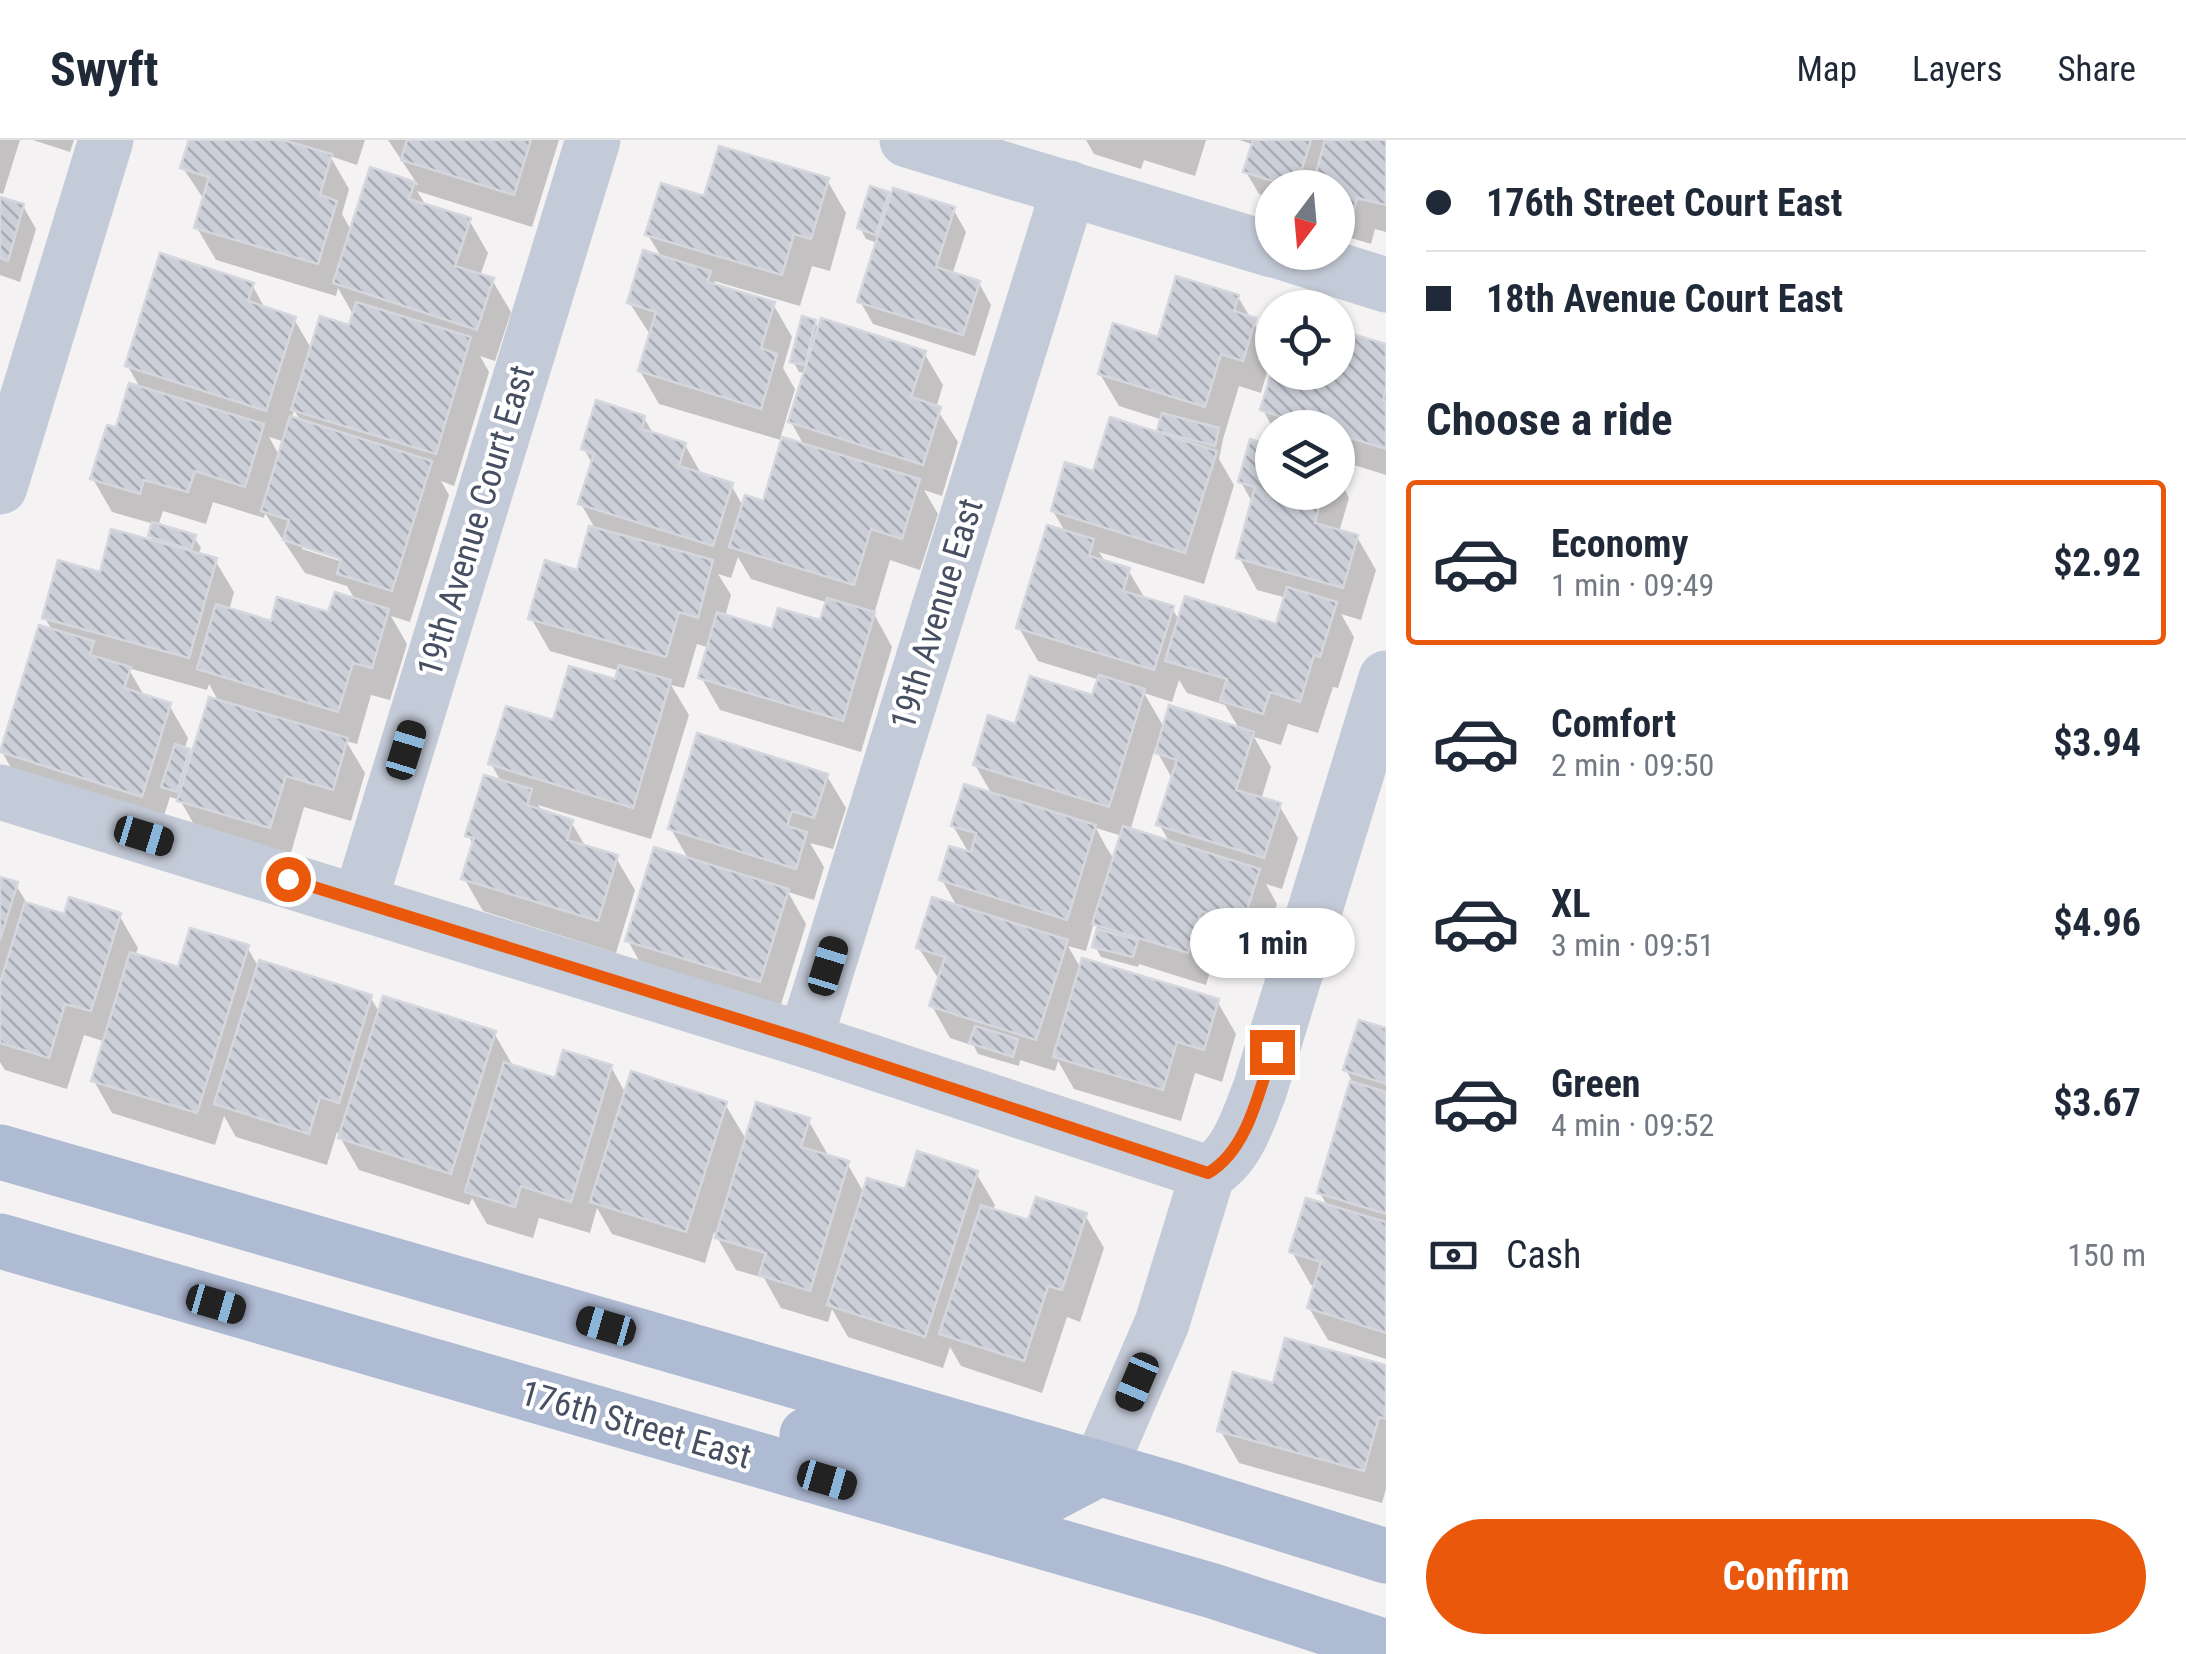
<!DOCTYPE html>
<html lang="en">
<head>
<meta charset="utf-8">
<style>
	:root { --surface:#fff; --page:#f6f6f7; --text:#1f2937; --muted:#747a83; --line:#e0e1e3; --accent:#ea580c }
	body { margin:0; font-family:"Roboto Condensed",sans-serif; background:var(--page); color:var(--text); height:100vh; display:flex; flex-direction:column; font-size:38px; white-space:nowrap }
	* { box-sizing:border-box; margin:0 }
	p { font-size:32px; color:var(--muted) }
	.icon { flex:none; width:55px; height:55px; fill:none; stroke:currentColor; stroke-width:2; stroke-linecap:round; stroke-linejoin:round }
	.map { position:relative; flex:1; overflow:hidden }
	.sheet { display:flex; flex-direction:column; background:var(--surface); width:800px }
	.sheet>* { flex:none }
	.hud { display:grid; align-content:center; height:220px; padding:0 40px; background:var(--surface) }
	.needle { width:65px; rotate:196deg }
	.tools { position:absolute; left:1255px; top:30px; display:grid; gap:20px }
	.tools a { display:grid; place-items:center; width:100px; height:100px; border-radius:50%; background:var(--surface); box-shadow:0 2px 8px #0004; font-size:50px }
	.end { position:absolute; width:45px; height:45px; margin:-22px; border:12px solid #ea580c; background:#fff; box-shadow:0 0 0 5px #fff }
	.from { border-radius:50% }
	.bubble { position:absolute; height:70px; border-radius:35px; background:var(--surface); box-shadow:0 2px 8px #0004; font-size:32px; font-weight:700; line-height:70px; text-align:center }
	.car { position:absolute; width:30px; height:60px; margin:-30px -15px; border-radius:12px; box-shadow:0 0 8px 2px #0007; background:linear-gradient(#222 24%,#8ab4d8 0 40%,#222 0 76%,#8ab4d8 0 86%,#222 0) }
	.hud b { display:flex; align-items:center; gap:35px; height:95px; font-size:38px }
	.hud b+b { border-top:2px solid var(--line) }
	.hud i { width:25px; height:25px; background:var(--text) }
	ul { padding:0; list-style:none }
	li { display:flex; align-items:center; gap:30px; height:165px; margin:0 20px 15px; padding:0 20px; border:5px solid transparent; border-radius:10px }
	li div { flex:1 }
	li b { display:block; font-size:38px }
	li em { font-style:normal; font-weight:700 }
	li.active { border-color:var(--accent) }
	li>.icon { width:90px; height:90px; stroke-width:1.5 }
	h2 { padding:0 40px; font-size:45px; line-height:120px }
	.pay { display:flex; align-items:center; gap:25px; height:110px; padding:0 40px; font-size:38px }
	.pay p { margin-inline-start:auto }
	.button { display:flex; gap:20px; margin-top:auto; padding:20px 40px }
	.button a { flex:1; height:115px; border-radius:60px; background:var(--accent); color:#fff; font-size:40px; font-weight:700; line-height:115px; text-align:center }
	header { display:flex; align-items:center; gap:60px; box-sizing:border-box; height:140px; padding:0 50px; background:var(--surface); border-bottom:2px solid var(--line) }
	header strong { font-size:48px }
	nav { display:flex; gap:55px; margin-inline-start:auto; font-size:35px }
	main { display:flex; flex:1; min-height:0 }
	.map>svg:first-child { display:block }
	.shadow { fill:#0003; fill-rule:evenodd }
	.building { fill:url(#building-back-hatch); stroke:#d5d6de; stroke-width:2.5 }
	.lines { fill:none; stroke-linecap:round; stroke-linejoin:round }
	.minor { stroke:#c4cbd8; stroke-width:55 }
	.major { stroke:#afbad3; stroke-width:55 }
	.route { stroke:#ea580c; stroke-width:12 }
	.labels { text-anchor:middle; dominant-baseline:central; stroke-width:8; stroke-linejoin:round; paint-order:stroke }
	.street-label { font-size:35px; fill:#475062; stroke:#fff }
</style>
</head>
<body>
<header>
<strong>Swyft</strong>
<nav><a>Map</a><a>Layers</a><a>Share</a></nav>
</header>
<main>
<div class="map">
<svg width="1386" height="1514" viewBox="0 0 1386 1514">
	<defs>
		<pattern id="building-back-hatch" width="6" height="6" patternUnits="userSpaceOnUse" patternTransform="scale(2.5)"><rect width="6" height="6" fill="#cdcfd8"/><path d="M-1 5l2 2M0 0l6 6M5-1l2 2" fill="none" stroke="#a8aab3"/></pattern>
	</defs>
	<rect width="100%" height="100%" fill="#f4f2f2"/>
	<!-- shadow -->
	<g class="shadow">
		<path d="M0 0H20L3 54 0 53Z"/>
		<path d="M33 0H74L70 12Z"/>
		<path d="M191 0H365L357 25 330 16 349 49 342 74 352 92 372 30 418 45 388 0H559L532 87 417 51 427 67 469 80 488 113 480 136 492 140 511 172 495 221 480 216 489 232 454 346 441 341 449 355 410 482 391 476 407 504 390 560 371 555 357 604 346 601 365 633 351 681 304 667 289 720 199 693 180 660 170 657 160 688 21 645 2 612 53 492 45 478 101 435 155 404 151 396 154 384 112 372 93 339 141 249 127 225 252 145 266 170 294 179 312 210 351 188 354 176 338 148 336 156 216 120 197 88 205 61 183 28ZM294 270 302 283 291 280ZM269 297 285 302 280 317 273 304ZM213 362 264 378 265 373 305 433 347 446 356 461 330 475 272 484 229 471 234 452 215 420 198 415 201 408 194 397 158 386 163 371 206 384ZM302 404 354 420 352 425 302 409ZM128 528 207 550 209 544 219 562 193 618 184 610 188 598 169 565 145 557Z"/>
		<path d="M1086 0H1206L1195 36 1144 20 1141 29 1094 14Z"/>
		<path d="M1240 0H1386V92L1375 89 1371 104 1338 94V48H1272V58L1259 54 1246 32 1254 5Z"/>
		<path d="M827 40 846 73 830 131 812 126 800 166 714 141 718 148 773 164 792 197 783 228 795 249 780 299 805 307 791 282 806 233 799 232 793 221 815 182 819 190 924 213 943 245 936 268 958 302 942 356 924 350 938 374 920 430 890 420 874 474 892 507 861 612 720 570 701 537 710 508 697 504 684 548 671 545 689 575 651 699 538 665 543 673 571 682 587 709 616 718 635 750 616 813 483 771 464 738 474 706 468 695 502 643 491 624 616 542 620 531 550 511 531 478 579 433 596 390 581 364 593 325 584 309 644 278 654 295 685 305 703 337 731 345 744 368 765 364 784 301 659 264 640 231 651 196 629 162 662 118 648 95 705 60ZM738 417 751 439 829 463 822 484 774 492 725 477 731 455 718 434 731 438Z"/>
		<path d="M887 54 891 61 953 69 966 92 952 135 979 143 991 165 975 216 873 184 860 161 878 103 866 99 860 88Z"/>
		<path d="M0 60 23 66 36 89 20 142 0 135Z"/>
		<path d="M1238 157 1272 214 1261 253 1239 246 1223 299 1219 319 1234 345 1204 444 1099 412 1106 423 1128 430 1146 460 1172 468 1180 482 1278 487 1287 458 1257 450 1239 417 1253 364 1241 342 1252 302 1272 308V352H1338V337L1349 358 1339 392 1357 397 1376 430 1361 480 1341 474 1354 497 1338 548 1333 547 1318 593 1288 584 1281 605 1254 597 1271 627 1261 660 1279 665 1298 698 1282 749 1266 744 1277 764 1261 815 1219 802 1206 845 1139 824 1138 827 1101 817 1095 806 1099 791 1094 782 1086 811 1068 806 1081 829 1217 861 1236 894 1222 942 1195 933 1181 981 1074 949 1058 921 1055 931 1020 920 1019 926 978 914 974 906 950 898 932 866 940 841 918 807 958 768 942 740 970 715 953 686 993 656 975 625 1017 587 1094 558 1100 540 1038 521 1019 488 1066 393 1053 371 1095 334 1164 297 1160 291 1163 280 1119 266 1100 234ZM1179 540 1187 553 1225 565 1240 590 1165 589 1144 553 1172 562ZM1155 608 1173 640 1159 684 1170 703 1130 691ZM1096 688 1122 696 1115 721 1105 705Z"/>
		<path d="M1338 192 1386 207V335L1338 320V288H1273L1263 270 1338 232Z"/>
		<path d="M827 636 846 668 833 709 810 703 824 727 814 760 788 752 806 784 778 874 646 833 628 801 689 720 671 689Z"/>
		<path d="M0 739 16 745 28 765 66 777 119 775 138 808 135 816 180 830 247 807 259 828 370 857 380 873 494 893 513 926 556 941 611 927 626 954 725 964 747 1001 808 980 827 1013 826 1017 847 1023 864 1053 906 1052 976 1033 995 1065 993 1071 1030 1083 1085 1075 1104 1108 1080 1182 1067 1177 1042 1253 961 1226 950 1207 943 1228 848 1197 832 1169 828 1182 781 1168 764 1138 736 1130 714 1092 705 1123 612 1094 597 1068 590 1093 539 1078 533 1098 487 1084 472 1058 469 1065 359 1030 337 992 327 1025 236 997 224 976 215 1005 112 973 94 941 106 902 84 895 67 949 5 930 0 922Z"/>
		<path d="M1386 891V1219L1328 1200 1309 1168 1316 1146 1311 1145 1292 1112 1328 1067 1320 1053 1352 941 1346 930Z"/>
		<path d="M1386 1228V1349L1382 1363 1239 1323 1220 1290 1275 1246Z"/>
	</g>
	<!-- building -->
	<g class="building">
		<path d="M189 0H283L332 14 320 55 337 61 318 124 194 88 209 37 180 28Z"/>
		<path d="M407 0H531L514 55 401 20Z"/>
		<path d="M1253 0H1311L1296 48 1243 32Z"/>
		<path d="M1325 0H1386V65L1357 58 1353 73 1338 68V48H1312Z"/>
		<path d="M719 6 829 38 811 99 794 94 782 135 645 95 661 43 704 56Z"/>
		<path d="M370 27 415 42 409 59 471 78 455 126 494 138 477 190 333 143Z"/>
		<path d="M870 46 889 52 876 95 857 88Z"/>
		<path d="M893 48 955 67 936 127 980 141 963 195 857 162Z"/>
		<path d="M0 57 24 64 8 121 0 118Z"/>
		<path d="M643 110 711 131 707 142 775 162 761 208 777 214 761 269 638 231 656 172 627 163Z"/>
		<path d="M160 113 254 143 248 161 296 177 266 271 125 226Z"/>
		<path d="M1176 136 1239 155 1234 171 1256 178 1243 221 1221 214 1205 267 1098 234 1113 183 1158 197Z"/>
		<path d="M356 162 471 197 436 314 291 270 320 176 349 185Z"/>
		<path d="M802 176 816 180 805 225 790 222Z"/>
		<path d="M821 178 926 211 911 257 941 267 923 325 788 282Z"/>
		<path d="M1338 190 1386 204V249L1383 261 1386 262V309L1338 294V288H1316L1260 270 1272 231 1338 232Z"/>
		<path d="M129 243 264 284 245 347 195 331 188 352 144 340 140 354 90 339 107 285 116 287Z"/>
		<path d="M596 260 645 276 642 289 686 303 679 326 733 343 713 406 578 364 594 314 581 309Z"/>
		<path d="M1162 273 1219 288 1215 306 1157 291Z"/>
		<path d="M290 276 432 321 392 451 337 434 341 419 283 400 289 380 261 371Z"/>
		<path d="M1110 277 1217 311 1185 413 1051 371 1065 322 1093 331Z"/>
		<path d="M782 297 920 339 902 399 871 389 854 445 729 407 745 355 763 361Z"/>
		<path d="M1250 299 1272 306V352H1323L1315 383 1358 395 1343 448 1236 418 1255 347 1238 342Z"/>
		<path d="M152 382 196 395 191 410 148 396Z"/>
		<path d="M1047 385 1094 399 1089 416 1130 428 1123 451 1174 466 1154 530 1016 488Z"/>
		<path d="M589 386 713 420 698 478 679 472 666 517 528 479 545 420 577 430Z"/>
		<path d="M111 389 217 418 189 518 42 478 58 420 100 432Z"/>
		<path d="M1287 447 1337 462 1320 517 1314 515 1300 562 1270 552 1263 574 1220 561 1227 539 1165 521 1185 456 1276 484Z"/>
		<path d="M335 452 389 469 372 528 353 523 338 572 197 529 216 464 271 481 277 457 328 472Z"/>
		<path d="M827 458 875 472 843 581 698 538 717 472 772 489 778 468 820 480Z"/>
		<path d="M39 485 94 501 90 515 131 527 124 548 171 563 142 657 0 612Z"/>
		<path d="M619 525 671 540 633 668 488 624 506 566 553 580 569 526 615 539Z"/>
		<path d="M1099 535 1145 549 1109 667 973 625 988 575 1015 584 1030 536 1092 555Z"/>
		<path d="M209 557 348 598 333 650 286 636 270 688 177 661Z"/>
		<path d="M1169 565 1254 592 1236 650 1281 663 1264 718 1156 685 1177 620 1155 613Z"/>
		<path d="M697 593 828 634 814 678 792 671 787 686 807 692 796 729 668 689Z"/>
		<path d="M175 604 190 609 177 652 161 647Z"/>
		<path d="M484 635 532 649 527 665 573 680 567 700 618 715 598 781 461 739 474 698 465 696Z"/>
		<path d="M964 644 1096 685 1067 780 939 740 949 706 971 712 976 693 951 686Z"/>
		<path d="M1123 686 1260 729 1243 783 1201 771 1188 813 1092 784Z"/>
		<path d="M654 707 789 749 760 842 625 801Z"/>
		<path d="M0 737 18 742 0 800Z"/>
		<path d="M69 757 121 773 91 871 65 864 49 918 0 903V843L25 762 64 774Z"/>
		<path d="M932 757 1068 800 1036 900 929 866 945 817 916 808Z"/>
		<path d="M190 788 249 805 197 973 91 941 130 812 178 827Z"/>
		<path d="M1097 789 1138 800 1133 817 1092 807Z"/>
		<path d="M1082 818 1219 859 1204 910 1177 902 1163 950 1053 917Z"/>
		<path d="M259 820 372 855 339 963 320 957 309 994 214 964Z"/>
		<path d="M383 856 496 891 451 1034 338 998Z"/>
		<path d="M1359 880 1386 888V944L1343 930Z"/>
		<path d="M975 886 1018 899 1013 917 969 903Z"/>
		<path d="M563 910 612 925 571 1062 521 1046 515 1067 465 1052 504 922 555 938Z"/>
		<path d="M631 931 727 962 686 1092 590 1062Z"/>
		<path d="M1350 941 1386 952V1074L1317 1053Z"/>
		<path d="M756 962 810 978 801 1007 849 1021 810 1151 759 1135 766 1113 715 1098Z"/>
		<path d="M917 1011 978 1031 925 1197 827 1165 867 1038 905 1049Z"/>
		<path d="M1036 1057 1087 1073 1062 1150 1048 1146 1024 1221 939 1194 981 1065 1028 1080Z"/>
		<path d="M1306 1058 1386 1082V1193L1307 1168 1321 1122 1289 1112Z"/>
		<path d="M1285 1198 1386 1225V1279L1379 1277 1364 1331 1217 1291 1233 1232 1273 1243Z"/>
	</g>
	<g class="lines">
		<!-- minor -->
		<g class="minor">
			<path d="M907 0 1272 110"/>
			<path d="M1281 112 1386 145"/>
			<path d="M0 347 106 0"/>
			<path d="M0 652 805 900 1208 1033"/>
			<path d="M360 761 593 0"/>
			<path d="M805 900 1069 48"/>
			<path d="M1099 1329 1162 1183 1208 1033C1238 1016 1248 979 1260 949L1386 538"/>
		</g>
		<!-- major -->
		<g class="major">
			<path d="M0 1012 1171 1349 1386 1416"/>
			<path d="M0 1101 1213 1451 1386 1507"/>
			<path d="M807 1295 1040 1360 1099 1329"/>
		</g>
	</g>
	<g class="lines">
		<!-- route -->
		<path class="route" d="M288 739 805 900 1208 1033C1247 1011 1259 952 1272 912"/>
	</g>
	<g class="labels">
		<!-- street labels -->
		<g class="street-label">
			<text transform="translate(476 381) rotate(-73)">19th Avenue Court East</text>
			<text transform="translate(937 474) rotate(-73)">19th Avenue East</text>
			<text transform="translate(636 1285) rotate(16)">176th Street East</text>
		</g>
	</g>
</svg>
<div class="tools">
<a><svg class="needle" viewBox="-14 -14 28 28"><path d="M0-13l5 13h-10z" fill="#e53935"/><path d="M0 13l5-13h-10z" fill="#747a83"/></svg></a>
<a><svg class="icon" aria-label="locate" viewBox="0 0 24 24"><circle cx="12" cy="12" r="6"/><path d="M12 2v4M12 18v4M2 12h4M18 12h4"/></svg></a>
<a><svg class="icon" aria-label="layers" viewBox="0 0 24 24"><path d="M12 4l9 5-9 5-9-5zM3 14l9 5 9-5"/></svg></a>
</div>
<i class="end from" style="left:288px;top:739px"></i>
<i class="end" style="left:1272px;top:912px"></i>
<div class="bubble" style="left:1190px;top:768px;width:165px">1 min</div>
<i class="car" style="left:406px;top:610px;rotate:17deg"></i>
<i class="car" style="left:144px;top:696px;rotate:107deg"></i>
<i class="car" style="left:828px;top:826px;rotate:17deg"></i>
<i class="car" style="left:216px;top:1164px;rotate:106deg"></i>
<i class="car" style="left:606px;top:1186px;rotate:286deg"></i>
<i class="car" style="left:1137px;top:1242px;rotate:203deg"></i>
<i class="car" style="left:827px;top:1340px;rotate:106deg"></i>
</div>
<section class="sheet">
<div class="hud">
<b><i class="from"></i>176th Street Court East</b>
<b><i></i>18th Avenue Court East</b>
</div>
<h2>Choose a ride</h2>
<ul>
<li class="active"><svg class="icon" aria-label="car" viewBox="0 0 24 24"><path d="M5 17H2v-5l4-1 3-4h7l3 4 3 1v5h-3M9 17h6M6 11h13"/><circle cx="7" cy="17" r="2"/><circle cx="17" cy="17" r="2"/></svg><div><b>Economy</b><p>1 min · 09:49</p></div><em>$2.92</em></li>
<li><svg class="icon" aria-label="car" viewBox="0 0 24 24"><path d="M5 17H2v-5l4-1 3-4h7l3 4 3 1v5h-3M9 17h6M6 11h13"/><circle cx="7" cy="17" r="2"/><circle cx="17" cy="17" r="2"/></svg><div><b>Comfort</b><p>2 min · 09:50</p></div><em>$3.94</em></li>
<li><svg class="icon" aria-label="car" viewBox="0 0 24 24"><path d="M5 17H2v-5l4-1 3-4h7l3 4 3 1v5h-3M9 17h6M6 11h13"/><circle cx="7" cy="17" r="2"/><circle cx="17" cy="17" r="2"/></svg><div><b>XL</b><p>3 min · 09:51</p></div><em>$4.96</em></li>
<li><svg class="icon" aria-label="car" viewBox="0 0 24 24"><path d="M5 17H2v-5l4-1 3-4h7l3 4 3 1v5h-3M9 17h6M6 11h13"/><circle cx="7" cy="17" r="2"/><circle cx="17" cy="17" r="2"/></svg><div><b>Green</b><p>4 min · 09:52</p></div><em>$3.67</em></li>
</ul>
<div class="pay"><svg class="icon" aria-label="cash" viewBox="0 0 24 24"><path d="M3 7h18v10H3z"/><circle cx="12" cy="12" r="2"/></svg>Cash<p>150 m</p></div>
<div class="button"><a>Confirm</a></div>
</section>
</main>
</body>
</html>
